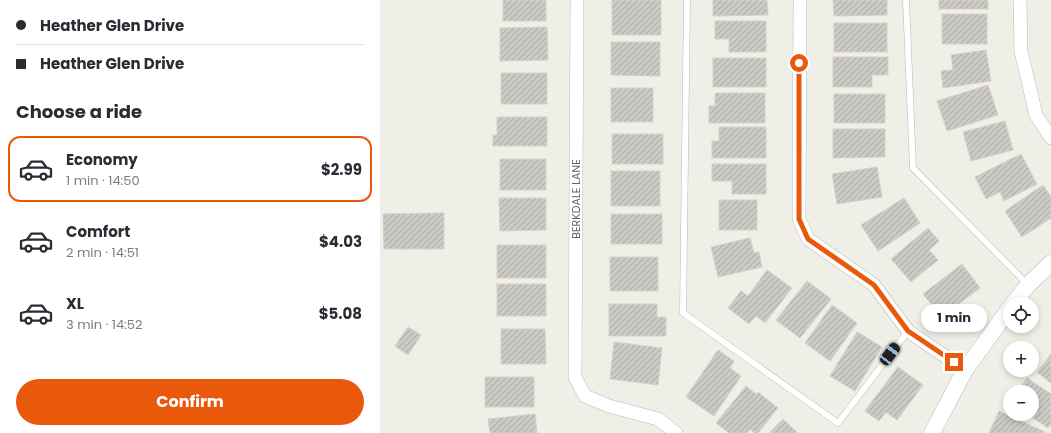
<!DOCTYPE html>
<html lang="en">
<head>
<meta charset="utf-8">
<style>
	:root { --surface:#fff; --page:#f7f7f7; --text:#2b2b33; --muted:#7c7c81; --line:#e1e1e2; --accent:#ea580c }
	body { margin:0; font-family:Poppins,sans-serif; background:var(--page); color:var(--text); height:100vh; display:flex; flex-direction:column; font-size:15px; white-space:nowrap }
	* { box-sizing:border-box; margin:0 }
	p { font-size:13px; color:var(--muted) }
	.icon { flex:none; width:22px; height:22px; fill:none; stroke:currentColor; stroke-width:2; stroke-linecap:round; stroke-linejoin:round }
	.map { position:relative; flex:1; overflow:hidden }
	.sheet { display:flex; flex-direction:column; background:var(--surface); width:380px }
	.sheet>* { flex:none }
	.guide { display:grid; align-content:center; height:88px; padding:0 16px; background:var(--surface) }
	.controls { position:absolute; left:623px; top:297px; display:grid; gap:8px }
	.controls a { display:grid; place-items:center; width:36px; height:36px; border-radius:50%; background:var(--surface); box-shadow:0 2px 6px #0003; font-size:20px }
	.end { position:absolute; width:18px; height:18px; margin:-9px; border:5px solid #ea580c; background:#fff; box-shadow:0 0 0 2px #fff }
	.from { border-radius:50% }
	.bubble { position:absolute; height:28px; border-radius:14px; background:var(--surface); box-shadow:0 2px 6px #0003; font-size:13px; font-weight:700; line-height:28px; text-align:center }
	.car { position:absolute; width:12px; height:24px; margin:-12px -6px; border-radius:5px; box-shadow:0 0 3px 1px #0007; background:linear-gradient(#222 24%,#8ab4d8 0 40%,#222 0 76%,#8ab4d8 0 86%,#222 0) }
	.guide b { display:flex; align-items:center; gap:14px; height:38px; font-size:15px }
	.guide b+b { border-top:1px solid var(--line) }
	.guide i { width:10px; height:10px; background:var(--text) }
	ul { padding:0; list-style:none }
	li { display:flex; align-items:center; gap:12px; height:66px; margin:0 8px 6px; padding:0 8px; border:2px solid transparent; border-radius:12px }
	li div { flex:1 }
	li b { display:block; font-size:15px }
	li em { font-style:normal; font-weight:700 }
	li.active { border-color:var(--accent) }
	li>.icon { width:36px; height:36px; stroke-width:1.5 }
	h2 { padding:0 16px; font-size:18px; line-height:48px }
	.cta { display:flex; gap:8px; margin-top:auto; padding:8px 16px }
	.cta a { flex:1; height:46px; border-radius:24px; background:var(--accent); color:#fff; font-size:16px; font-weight:700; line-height:46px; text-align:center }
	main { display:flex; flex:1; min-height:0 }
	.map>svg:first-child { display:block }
	.building { fill:url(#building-hatch); stroke:#d5d1c5 }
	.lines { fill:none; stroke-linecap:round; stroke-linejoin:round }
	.service-casing { stroke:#b7b9bd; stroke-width:7 }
	.minor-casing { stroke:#b7b9bd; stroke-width:14 }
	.tertiary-casing { stroke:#b7b9bd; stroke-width:17 }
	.service { stroke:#fff; stroke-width:6 }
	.minor { stroke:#fff; stroke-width:13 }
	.tertiary { stroke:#fff; stroke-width:16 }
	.route { stroke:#ea580c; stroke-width:5 }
	.labels { text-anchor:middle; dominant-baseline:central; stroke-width:4; stroke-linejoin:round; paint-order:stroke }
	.street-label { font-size:11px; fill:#5e6267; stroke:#fff }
</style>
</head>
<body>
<main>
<section class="sheet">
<div class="guide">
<b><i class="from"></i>Heather Glen Drive</b>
<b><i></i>Heather Glen Drive</b>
</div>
<h2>Choose a ride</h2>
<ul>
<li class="active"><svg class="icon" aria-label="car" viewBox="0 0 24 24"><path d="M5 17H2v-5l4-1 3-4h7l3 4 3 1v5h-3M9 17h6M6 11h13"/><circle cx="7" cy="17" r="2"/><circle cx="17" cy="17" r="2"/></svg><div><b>Economy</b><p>1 min · 14:50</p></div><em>$2.99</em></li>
<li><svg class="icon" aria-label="car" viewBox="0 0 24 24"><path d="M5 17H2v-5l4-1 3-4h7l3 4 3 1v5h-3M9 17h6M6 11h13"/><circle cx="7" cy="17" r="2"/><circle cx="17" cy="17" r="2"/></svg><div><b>Comfort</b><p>2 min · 14:51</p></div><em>$4.03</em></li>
<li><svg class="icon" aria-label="car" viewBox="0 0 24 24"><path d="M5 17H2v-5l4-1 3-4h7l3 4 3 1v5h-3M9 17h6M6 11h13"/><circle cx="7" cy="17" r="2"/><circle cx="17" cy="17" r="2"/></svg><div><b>XL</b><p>3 min · 14:52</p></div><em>$5.08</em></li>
</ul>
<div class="cta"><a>Confirm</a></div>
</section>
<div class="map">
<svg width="671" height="433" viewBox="0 0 671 433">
	<defs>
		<pattern id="building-hatch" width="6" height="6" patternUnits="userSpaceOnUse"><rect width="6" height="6" fill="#cccac4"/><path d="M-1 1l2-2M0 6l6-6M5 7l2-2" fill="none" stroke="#a9a7a3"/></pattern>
	</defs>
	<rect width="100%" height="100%" fill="#f0efe7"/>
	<!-- building -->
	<g class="building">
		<rect x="123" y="0" width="43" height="21"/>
		<rect x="232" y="0" width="49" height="35"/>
		<path d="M333 0H387L388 15 333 16Z"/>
		<path d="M453 0H507V15L454 16Z"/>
		<rect x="559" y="0" width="49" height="9"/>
		<rect x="562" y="14" width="45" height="30"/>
		<path d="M335 21H386V52H349V39H335Z"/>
		<rect x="454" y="23" width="53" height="29"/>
		<path d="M167 27 168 60 120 61V28Z"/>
		<path d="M231 42H280V76L231 75Z"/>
		<path d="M606 50 611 81 563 88 561 71 573 70 571 55Z"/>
		<path d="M453 57H508V75H492V87H453Z"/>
		<rect x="333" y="58" width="53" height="29"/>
		<rect x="121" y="73" width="46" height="31"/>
		<path d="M608 85 618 115 567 131 557 101Z"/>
		<rect x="231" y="88" width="42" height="34"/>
		<path d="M335 93H385V123H329V106H335Z"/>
		<rect x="454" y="94" width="51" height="29"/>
		<path d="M117 117H167V146H113V135H117Z"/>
		<path d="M625 121 633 150 591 161 583 132Z"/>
		<path d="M339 127H386V158H332V141H339Z"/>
		<path d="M453 129H505V157L453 158Z"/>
		<rect x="232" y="134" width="51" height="30"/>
		<path d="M641 154 657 184 624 201 620 192 606 199 595 177Z"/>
		<rect x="120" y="159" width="46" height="31"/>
		<path d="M332 164H386V194H352V181H332Z"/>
		<path d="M497 167 502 197 457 204 452 174Z"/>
		<rect x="231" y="171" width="49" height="35"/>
		<path d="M663 185 671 197V218L642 237 625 211Z"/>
		<path d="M119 198H166V230L120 231Z"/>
		<path d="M524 198 540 223 498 251 481 225Z"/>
		<rect x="339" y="200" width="38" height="30"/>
		<path d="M64 213V249H4L3 214Z"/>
		<rect x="231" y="214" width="51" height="30"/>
		<path d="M548 228 559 241 549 250 558 260 531 282 511 259Z"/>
		<path d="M370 238 374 253 379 252 382 267 338 277 331 247Z"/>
		<rect x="117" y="245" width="49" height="33"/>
		<rect x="230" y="257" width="48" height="34"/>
		<path d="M582 264 600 288 561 317 543 294Z"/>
		<path d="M387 270 412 288 385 323 376 316 369 324 348 308 361 291 368 296Z"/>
		<path d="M427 281 451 299 420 338 396 320Z"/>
		<rect x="117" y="284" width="49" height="32"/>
		<path d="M229 304H277V317H286V336H229Z"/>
		<path d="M452 305 477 323 450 361 425 343Z"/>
		<path d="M28 327 41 335 28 355 15 346Z"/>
		<path d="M121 329H165L166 364H121Z"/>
		<path d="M477 332 502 347 475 391 450 376Z"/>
		<path d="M234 342 282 348 278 385 230 379Z"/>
		<path d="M338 350 354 361 350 368 361 376 334 416 306 397Z"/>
		<path d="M671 354V383L657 372Z"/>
		<path d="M518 367 543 385 517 420 506 412 499 421 485 411Z"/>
		<rect x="105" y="377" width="49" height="30"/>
		<path d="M647 378 671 394V424L668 428 647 414H652V392H637Z"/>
		<path d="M366 386 376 394 378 392 398 408 378 433H374L370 429 367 433H349L336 423Z"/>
		<path d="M619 411 665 432 664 433H609Z"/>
		<path d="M155 414 157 433H110L108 419Z"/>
		<path d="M403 419 418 433H389Z"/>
	</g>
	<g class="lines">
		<defs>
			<g id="service">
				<path d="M307 0 303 313 458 423 528 331"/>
				<path d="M526 0 533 168 648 285"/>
			</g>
			<g id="minor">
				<path d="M197 0 195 377 205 396 229 406 278 419 296 433"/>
				<path d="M420 0 419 219 428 239 494 285 528 331 585 370"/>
				<path d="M640 0 641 51 656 115 671 138"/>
			</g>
			<g id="tertiary">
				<path d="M633 304 648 285 671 263"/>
				<path d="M552 433 585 370 630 308"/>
			</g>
		</defs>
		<!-- service casing -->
		<use href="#service" class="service-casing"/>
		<!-- minor casing -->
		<use href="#minor" class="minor-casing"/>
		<!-- tertiary casing -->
		<use href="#tertiary" class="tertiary-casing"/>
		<!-- service -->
		<use href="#service" class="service"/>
		<!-- minor -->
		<use href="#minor" class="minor"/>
		<!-- tertiary -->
		<use href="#tertiary" class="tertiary"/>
	</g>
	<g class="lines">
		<!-- route -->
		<path class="route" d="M419 63V219L428 239 494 285 528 331 574 362"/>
	</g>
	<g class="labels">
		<!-- street labels -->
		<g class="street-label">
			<text transform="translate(196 199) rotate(-90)">BERKDALE LANE</text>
		</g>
	</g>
</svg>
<div class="controls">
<a><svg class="icon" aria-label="locate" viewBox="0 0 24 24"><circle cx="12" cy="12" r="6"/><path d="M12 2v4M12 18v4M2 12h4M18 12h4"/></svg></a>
<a>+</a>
<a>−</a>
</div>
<i class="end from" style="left:419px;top:63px"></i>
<i class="end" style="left:574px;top:362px"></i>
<div class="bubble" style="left:541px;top:304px;width:66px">1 min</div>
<i class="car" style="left:510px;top:354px;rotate:37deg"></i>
</div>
</main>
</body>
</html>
